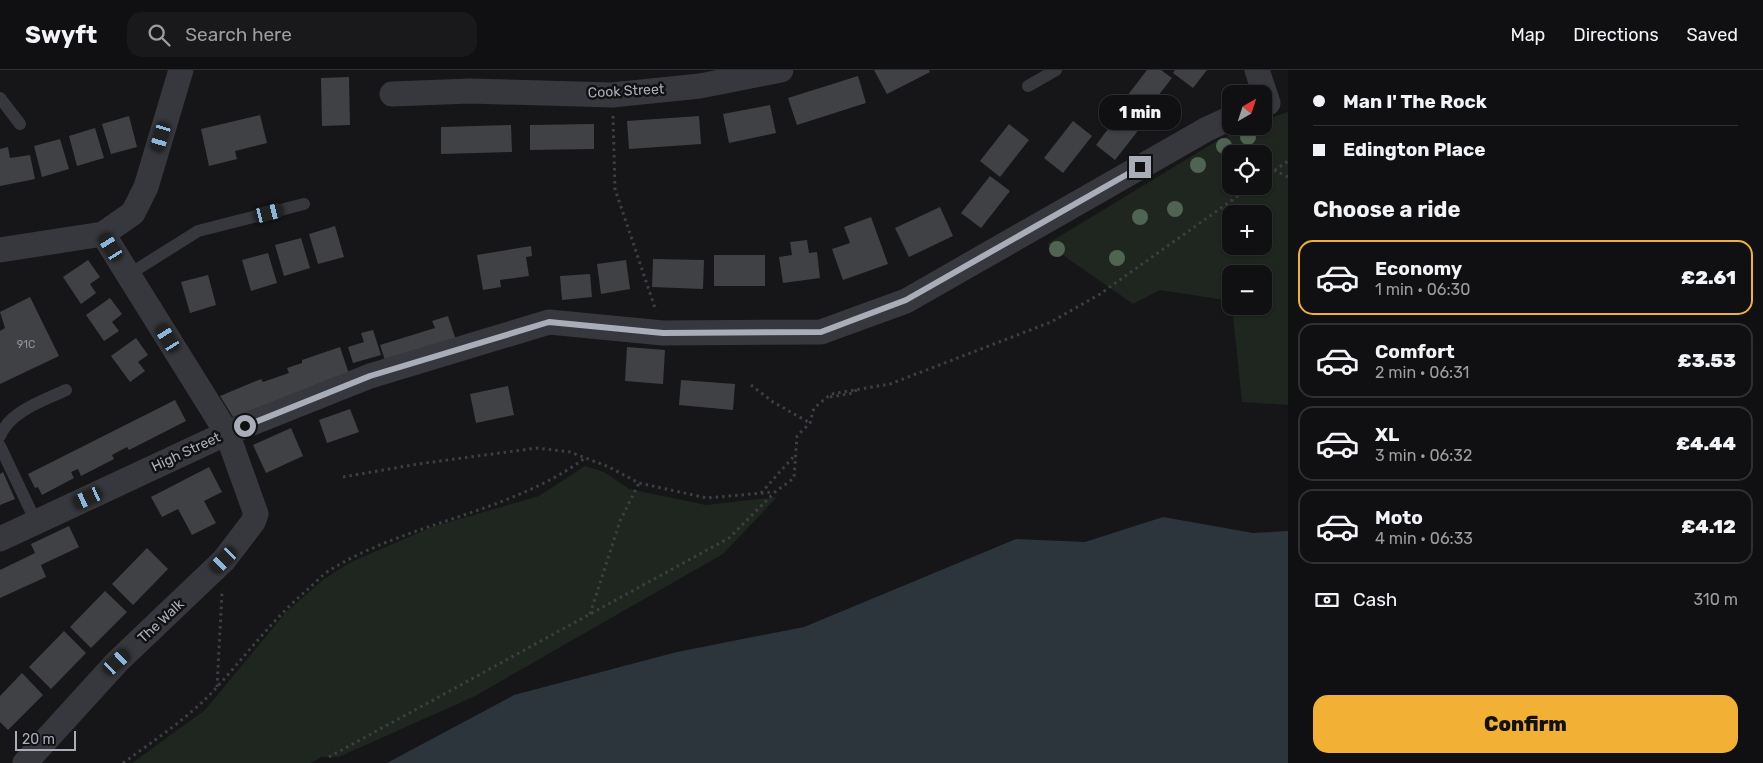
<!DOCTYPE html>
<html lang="en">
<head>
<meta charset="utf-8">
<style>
	:root { --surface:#101012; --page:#19191b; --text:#f1f3f6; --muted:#9c9d9f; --line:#303032; --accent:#f2b134 }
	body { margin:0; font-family:Rubik,sans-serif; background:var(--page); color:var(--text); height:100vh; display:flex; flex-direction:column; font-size:19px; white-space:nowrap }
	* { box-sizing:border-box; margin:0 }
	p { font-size:16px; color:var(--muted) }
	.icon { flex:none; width:28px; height:28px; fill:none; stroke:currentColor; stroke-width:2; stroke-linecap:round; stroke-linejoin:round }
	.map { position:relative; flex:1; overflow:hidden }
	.details { display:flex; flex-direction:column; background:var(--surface); width:475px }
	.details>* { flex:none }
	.guide { display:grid; align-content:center; height:110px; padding:0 25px; background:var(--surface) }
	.needle { width:32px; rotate:39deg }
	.tools { position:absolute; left:1222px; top:15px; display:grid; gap:10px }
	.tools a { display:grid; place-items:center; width:50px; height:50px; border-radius:10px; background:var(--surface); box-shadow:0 1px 4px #0004,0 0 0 1px var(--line); font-size:25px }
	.scale { position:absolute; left:15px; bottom:12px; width:61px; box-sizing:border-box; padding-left:5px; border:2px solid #a8adb8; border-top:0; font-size:14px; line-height:18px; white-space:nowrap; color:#a8adb8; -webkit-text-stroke:4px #111113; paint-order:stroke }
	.end { position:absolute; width:22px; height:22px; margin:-11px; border:6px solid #a8adb8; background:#111; box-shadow:0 0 0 2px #111 }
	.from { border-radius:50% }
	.bubble { position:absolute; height:35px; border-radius:15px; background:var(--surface); box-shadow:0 1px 4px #0004,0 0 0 1px var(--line); font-size:16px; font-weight:800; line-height:35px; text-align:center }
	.car { position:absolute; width:15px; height:30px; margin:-15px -8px; border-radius:6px; box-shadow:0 0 4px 1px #0007; background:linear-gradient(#222 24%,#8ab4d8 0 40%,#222 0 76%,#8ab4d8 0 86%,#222 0) }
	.guide b { display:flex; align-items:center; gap:18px; height:48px; font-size:19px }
	.guide b+b { border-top:1px solid var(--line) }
	.guide i { width:12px; height:12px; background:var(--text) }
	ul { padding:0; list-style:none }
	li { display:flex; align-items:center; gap:15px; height:75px; margin:0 10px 8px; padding:0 15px; border:2px solid var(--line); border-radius:15px }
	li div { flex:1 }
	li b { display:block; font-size:19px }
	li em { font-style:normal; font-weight:800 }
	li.selected { border-color:var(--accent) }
	li>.icon { width:45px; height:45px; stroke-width:1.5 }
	h2 { padding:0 25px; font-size:22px; line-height:60px }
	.pay { display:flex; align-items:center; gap:12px; height:55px; padding:0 25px; font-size:19px }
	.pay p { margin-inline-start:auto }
	.button { display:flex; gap:10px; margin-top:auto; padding:10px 25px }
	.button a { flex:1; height:58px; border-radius:15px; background:var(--accent); color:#111; font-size:20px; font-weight:800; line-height:58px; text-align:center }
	header { display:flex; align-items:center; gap:30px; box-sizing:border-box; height:70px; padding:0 25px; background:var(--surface); border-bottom:1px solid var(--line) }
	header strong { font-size:24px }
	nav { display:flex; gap:28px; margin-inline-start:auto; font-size:18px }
	.search { width:350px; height:45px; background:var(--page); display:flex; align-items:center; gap:12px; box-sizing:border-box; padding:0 18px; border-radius:15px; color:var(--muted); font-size:19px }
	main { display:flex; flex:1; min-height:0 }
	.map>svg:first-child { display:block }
	.green { fill:#1e261f; fill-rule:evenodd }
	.water { fill:#2c353c }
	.building { fill:#404145 }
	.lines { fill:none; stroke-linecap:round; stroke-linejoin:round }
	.path { stroke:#3d3f44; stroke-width:3; stroke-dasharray:2.5 4; stroke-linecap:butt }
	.lane { stroke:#37383d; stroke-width:12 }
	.street { stroke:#37383d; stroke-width:25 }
	.tree { fill:#506452 }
	.route { stroke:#a8adb8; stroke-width:6 }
	.labels { text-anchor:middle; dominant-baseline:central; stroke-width:5; stroke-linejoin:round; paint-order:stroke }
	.number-label { font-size:11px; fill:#8e929b }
	.street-label { font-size:14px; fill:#a8adb8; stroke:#111113 }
</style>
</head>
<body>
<header>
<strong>Swyft</strong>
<div class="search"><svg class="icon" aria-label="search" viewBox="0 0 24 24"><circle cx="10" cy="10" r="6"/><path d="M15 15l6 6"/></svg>Search here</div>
<nav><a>Map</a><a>Directions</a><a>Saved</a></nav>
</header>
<main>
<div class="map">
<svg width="1288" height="693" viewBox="0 0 1288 693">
	<rect width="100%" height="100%" fill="#161618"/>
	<!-- green -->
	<g class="green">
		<path d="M1288 42V335L1242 332 1232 236H1264V204H1231V231L1160 220 1133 234 1047 174 1215 72 1250 56H1264V50ZM1231 84H1264V116H1231ZM1231 144H1264V176H1231Z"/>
		<path d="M585 396 604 402 629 419 706 435 777 427 723 484 475 626 339 687H322L311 693H132L205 640 286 542 324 509 351 492 432 457 539 426Z"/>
	</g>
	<!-- water -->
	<path class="water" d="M1163 447 1253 463 1288 461V693H387L514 625 677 582 804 557 1016 469 1085 472Z"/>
	<!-- building -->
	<g class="building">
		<path d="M874 0H929L930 2 887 24Z"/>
		<path d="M1147 0H1161L1172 8 1143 45 1124 30Z"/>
		<path d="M1175 0H1207L1193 18 1173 3Z"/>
		<path d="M858 6 866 33 797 55 788 28Z"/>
		<path d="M349 7 350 55 322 56 321 8Z"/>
		<path d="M770 35 776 63 729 73 723 44Z"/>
		<path d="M1124 38 1144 53 1115 90 1096 75Z"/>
		<path d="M260 45 267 73 235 81 237 89 209 96 201 59Z"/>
		<path d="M129 46 137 77 111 84 102 54Z"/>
		<path d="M699 46 701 74 629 79 627 51Z"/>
		<path d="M1073 51 1092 66 1063 103 1044 88Z"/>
		<path d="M594 54V79L530 80V55Z"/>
		<path d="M1009 54 1029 70 1000 107 980 91Z"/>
		<path d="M511 55 512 82 441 84V57Z"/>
		<path d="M95 58 104 88 77 96 69 66Z"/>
		<path d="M60 69 69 99 42 107 34 76Z"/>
		<path d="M8 77 10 88 30 85 35 109 0 116V79Z"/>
		<path d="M990 106 1010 121 981 158 961 143Z"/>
		<path d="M940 137 953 166 909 187 895 158Z"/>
		<path d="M871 147 888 194 843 210 832 179 850 173 844 157Z"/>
		<path d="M335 156 344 187 318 194 309 164Z"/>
		<path d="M301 168 310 198 284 206 275 175Z"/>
		<path d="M807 170 809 183 817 182 820 208 783 213 779 187 792 185 790 172Z"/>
		<path d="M531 176 532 186 526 187 529 206 500 210 501 217 483 220 477 185Z"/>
		<path d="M268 183 277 213 251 221 242 190Z"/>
		<rect x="714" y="185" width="51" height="31"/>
		<path d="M653 189 704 190 703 219 652 217Z"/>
		<path d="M88 190 100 207 90 214 96 223 81 234 63 207Z"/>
		<path d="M626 190 630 219 601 224 597 194Z"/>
		<path d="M590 204 592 227 562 230 560 206Z"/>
		<path d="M208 205 216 235 190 243 181 212Z"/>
		<path d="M30 227 59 286 0 314V261L5 258 0 242Z"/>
		<path d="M110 228 122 244 112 252 119 261 104 271 86 245Z"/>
		<path d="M448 246 456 270 386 293 380 275 435 258 432 251Z"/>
		<path d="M373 260 381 285 353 293 348 277 364 272 361 263Z"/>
		<path d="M136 268 148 285 138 292 145 301 130 312 111 286Z"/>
		<path d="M340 277 349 304 233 347 220 326 261 309 263 312 289 303 287 298 302 293V290Z"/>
		<path d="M627 277 665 280 663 314 625 311Z"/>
		<path d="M681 310 735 314 733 340 679 335Z"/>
		<path d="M508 316 514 345 476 353 470 324Z"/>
		<path d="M175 330 186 351 129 380 127 377 112 385 114 389 81 406 78 399 71 402 74 408 42 425 38 417 35 418 28 404Z"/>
		<path d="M350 339 359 362 327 373 319 350Z"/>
		<path d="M291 358 303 386 266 403 253 375Z"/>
		<path d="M209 397 222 422 204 431 216 453 192 465 178 439 162 447 151 427Z"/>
		<path d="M3 402 15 429 0 435V404Z"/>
		<path d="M69 456 79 477 41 495 46 507 0 528V500L35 483 31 474Z"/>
		<path d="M147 478 168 499 133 535 112 514Z"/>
		<path d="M105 521 127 542 91 578 70 557Z"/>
		<path d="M64 561 86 583 51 619 29 597Z"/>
		<path d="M22 603 43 625 8 660 0 652V626Z"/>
	</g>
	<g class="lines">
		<!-- path -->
		<g class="path">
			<path d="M613 46 615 119 656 241"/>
			<path d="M1274 100 1288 107"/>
			<path d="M1264 108 1288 91"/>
			<path d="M751 315 773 332 810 353"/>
			<path d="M830 327 854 323 857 319"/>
			<path d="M343 407 418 394 537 378 570 382 609 397 639 413 707 428 774 422"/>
			<path d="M761 423 795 385"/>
			<path d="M590 544 620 451 639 413"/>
			<path d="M217 617 222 523"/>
			<path d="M329 687 729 468 775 422 794 408 797 366 810 353 814 338 831 324 890 314 1051 252 1100 224 1252 116"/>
			<path d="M123 693C156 669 190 647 217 617 247 584 273 549 307 520 314 514 322 505 330 500 410 451 509 444 585 388"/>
		</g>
		<!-- lane -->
		<g class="lane">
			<path d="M1028 16 1056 0"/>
			<path d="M0 28 20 54"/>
			<path d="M128 205 198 161 304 134"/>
			<path d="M0 366C10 341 43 331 66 320"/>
			<path d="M0 376 36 452"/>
		</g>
		<!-- street -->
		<g class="street">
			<path d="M1257 0 1268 33"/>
			<path d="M392 24 470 21 612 25 700 16 781 0"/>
			<path d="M0 180 103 164 133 143 146 117 181 0"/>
			<path d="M0 469 227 363 370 306 549 252 663 263 821 262 906 231 1207 59 1231 48"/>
			<path d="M25 693 117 592 224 490 253 452 256 444 227 363 103 164"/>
		</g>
	</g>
	<!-- trees -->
	<g class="tree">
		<circle cx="1248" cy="67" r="8"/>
		<circle cx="1224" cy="76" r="8"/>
		<circle cx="1198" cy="95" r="8"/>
		<circle cx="1175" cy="139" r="8"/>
		<circle cx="1140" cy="147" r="8"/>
		<circle cx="1057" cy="179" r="8"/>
		<circle cx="1117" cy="188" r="8"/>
	</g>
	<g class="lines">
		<!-- route -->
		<path class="route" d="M245 356 370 306 549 252 663 263 821 262 906 230 1140 97"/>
	</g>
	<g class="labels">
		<!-- number labels -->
		<g class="number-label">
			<text x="26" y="274">91C</text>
		</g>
		<!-- street labels -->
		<g class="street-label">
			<text transform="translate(626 21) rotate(-3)">Cook Street</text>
			<text transform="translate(186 382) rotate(-25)">High Street</text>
			<text transform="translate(161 551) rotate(-43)">The Walk</text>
		</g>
	</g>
</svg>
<div class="tools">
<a><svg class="needle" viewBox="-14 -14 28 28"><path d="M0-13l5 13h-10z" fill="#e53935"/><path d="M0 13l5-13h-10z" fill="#9c9d9f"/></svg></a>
<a><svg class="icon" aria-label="locate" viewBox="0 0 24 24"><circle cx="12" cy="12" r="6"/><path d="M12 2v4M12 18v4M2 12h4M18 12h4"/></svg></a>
<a>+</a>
<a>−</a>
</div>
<div class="scale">20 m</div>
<i class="end from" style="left:245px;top:356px"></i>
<i class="end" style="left:1140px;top:97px"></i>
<div class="bubble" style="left:1099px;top:25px;width:82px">1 min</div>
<i class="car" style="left:161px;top:67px;rotate:197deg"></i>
<i class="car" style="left:269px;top:143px;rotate:76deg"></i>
<i class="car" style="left:111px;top:177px;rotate:328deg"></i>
<i class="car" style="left:168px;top:268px;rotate:328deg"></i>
<i class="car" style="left:88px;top:428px;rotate:245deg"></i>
<i class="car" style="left:224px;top:490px;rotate:225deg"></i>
<i class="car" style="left:117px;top:592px;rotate:47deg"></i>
</div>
<section class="details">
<div class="guide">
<b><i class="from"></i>Man I' The Rock</b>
<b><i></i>Edington Place</b>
</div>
<h2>Choose a ride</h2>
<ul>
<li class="selected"><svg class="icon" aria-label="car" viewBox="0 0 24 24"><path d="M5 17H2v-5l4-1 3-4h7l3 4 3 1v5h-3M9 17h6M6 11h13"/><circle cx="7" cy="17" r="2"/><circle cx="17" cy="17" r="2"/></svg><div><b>Economy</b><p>1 min · 06:30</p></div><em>£2.61</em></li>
<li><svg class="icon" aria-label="car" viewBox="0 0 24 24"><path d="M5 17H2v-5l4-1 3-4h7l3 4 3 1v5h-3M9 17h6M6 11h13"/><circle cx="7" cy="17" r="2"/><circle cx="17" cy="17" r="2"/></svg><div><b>Comfort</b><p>2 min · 06:31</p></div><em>£3.53</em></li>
<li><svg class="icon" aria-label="car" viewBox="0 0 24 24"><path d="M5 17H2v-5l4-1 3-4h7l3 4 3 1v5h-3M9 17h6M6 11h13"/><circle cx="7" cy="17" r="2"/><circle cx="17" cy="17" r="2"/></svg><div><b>XL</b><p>3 min · 06:32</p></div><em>£4.44</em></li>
<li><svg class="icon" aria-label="car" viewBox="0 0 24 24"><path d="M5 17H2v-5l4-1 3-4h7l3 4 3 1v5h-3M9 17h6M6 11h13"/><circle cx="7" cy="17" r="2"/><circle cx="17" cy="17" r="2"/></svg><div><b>Moto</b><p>4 min · 06:33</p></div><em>£4.12</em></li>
</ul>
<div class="pay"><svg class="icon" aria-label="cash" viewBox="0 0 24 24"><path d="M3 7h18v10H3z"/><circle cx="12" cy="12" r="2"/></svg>Cash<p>310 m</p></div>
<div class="button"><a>Confirm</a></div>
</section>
</main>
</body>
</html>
